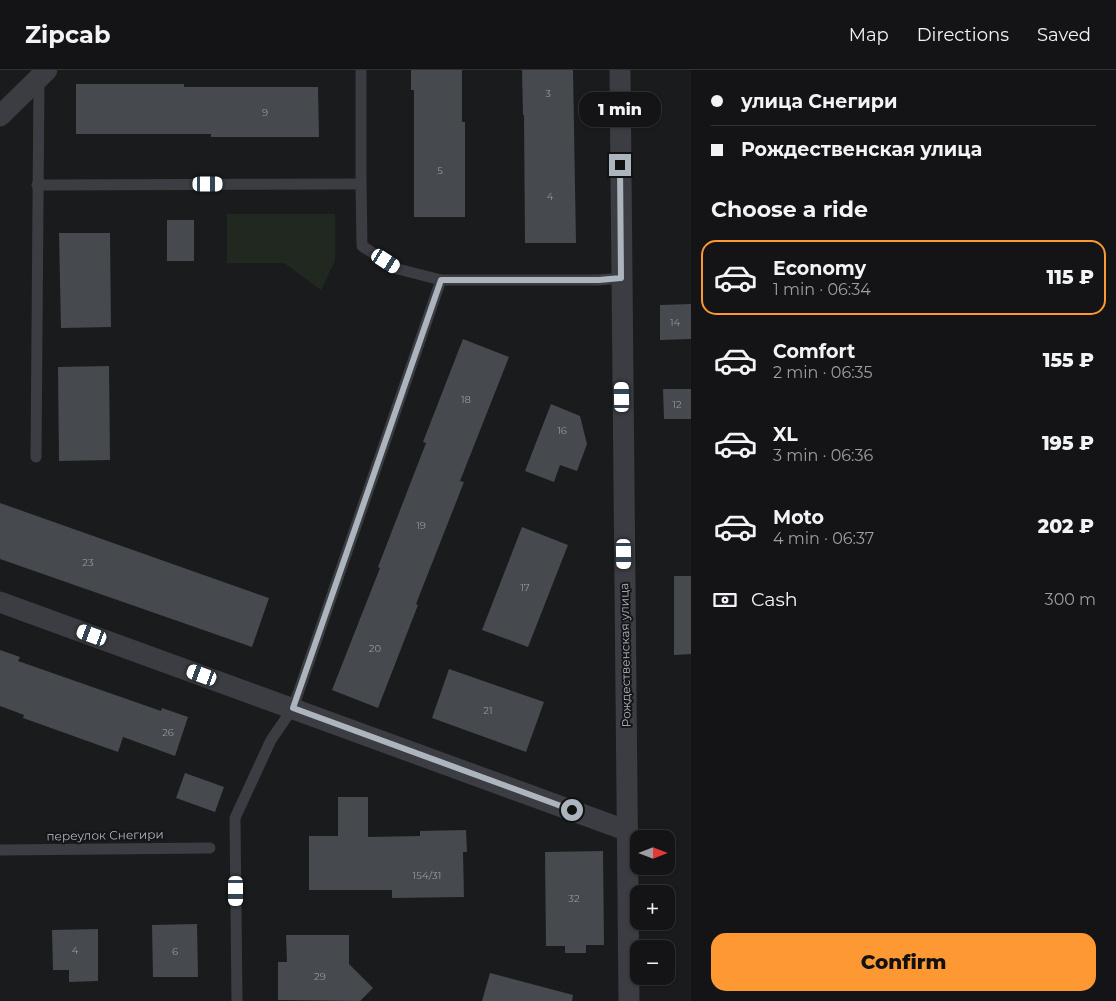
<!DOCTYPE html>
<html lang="en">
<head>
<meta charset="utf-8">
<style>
	:root { --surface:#141416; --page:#1d1d1f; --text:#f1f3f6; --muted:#9d9ea1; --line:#333335; --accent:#fd9832 }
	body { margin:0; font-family:Montserrat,sans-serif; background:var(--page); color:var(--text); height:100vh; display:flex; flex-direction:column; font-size:19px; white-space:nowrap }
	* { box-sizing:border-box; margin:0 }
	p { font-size:16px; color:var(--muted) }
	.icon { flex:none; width:28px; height:28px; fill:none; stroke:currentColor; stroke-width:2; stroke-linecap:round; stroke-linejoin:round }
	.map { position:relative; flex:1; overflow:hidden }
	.side { display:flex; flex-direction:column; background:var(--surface); width:425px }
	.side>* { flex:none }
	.hud { display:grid; align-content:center; height:110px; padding:0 20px; background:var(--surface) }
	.needle { width:32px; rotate:90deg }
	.controls { position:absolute; left:630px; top:760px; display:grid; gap:10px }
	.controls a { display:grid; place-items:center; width:45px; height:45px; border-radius:10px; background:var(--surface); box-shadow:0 1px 4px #0004,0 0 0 1px var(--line); font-size:25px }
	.end { position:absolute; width:22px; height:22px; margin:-11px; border:6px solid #acb4bd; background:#111; box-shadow:0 0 0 2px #111 }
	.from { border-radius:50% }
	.bubble { position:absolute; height:35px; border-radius:15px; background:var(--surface); box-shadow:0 1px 4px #0004,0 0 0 1px var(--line); font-size:16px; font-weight:800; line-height:35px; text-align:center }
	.car { position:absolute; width:15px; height:30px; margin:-15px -8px; border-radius:6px; box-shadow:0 0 4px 1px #0007; background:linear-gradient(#fff 24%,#345 0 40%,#fff 0 76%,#345 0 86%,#fff 0) }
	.hud b { display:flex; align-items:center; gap:18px; height:48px; font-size:19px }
	.hud b+b { border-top:1px solid var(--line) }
	.hud i { width:12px; height:12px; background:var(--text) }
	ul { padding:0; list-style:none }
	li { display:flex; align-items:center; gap:15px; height:75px; margin:0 10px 8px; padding:0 10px; border:2px solid transparent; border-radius:15px }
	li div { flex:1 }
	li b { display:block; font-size:19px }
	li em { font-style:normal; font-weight:800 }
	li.active { border-color:var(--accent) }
	li>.icon { width:45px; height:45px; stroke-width:1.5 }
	h2 { padding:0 20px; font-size:22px; line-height:60px }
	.pay { display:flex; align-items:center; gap:12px; height:55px; padding:0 20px; font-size:19px }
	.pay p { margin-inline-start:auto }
	.button { display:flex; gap:10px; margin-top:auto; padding:10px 20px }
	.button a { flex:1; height:58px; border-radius:15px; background:var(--accent); color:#111; font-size:20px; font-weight:800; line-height:58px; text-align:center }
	header { display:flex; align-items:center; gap:30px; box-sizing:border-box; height:70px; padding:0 25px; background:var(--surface); border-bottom:1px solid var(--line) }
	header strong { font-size:24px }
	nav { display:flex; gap:28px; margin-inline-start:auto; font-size:18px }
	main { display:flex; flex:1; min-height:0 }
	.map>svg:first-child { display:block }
	.green { fill:#20281f }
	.building { fill:#46494d }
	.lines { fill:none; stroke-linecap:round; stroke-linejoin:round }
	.service { stroke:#3b3d42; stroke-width:11 }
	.minor { stroke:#3b3d42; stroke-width:21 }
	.route { stroke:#acb4bd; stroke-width:6 }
	.labels { text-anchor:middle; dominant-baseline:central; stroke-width:4; stroke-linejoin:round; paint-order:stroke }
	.number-label { font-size:10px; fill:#9299a1 }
	.street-label { font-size:12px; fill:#acb4bd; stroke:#151518 }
</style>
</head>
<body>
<header>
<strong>Zipcab</strong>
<nav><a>Map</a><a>Directions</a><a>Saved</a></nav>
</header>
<main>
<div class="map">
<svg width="691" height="931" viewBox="0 0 691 931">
	<rect width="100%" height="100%" fill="#1a1b1d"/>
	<!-- green -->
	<path class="green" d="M227 144H335V191L321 220 284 193H227Z"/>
	<!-- building -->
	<g class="building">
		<path d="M411 0H462V52H465V147H414V20H411Z"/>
		<path d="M522 0H573L576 173H525L524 45H523Z"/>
		<path d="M76 14H184V17H318L319 67H211V64H76Z"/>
		<rect x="167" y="150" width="27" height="41"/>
		<path d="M59 163H110L111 257 61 258Z"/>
		<path d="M691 234V269L660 270V235Z"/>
		<path d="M463 269 509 287 460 411 464 412 416 534 418 535 378 638 332 620 380 498 378 497 426 373 423 372Z"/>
		<path d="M109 296 110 390 59 391 58 297Z"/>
		<path d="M663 319H691V349H664Z"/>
		<path d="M551 334 580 346 587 374 577 401 560 395 554 412 525 401Z"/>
		<path d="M0 433 269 528 252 577 0 489Z"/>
		<path d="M522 457 568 475 528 577 482 560Z"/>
		<path d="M674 506H691V584L674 585Z"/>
		<path d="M0 580 20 587 18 591 161 641 162 638 188 647 175 686 123 667 118 682 23 648 24 645 0 636Z"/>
		<path d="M449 599 544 632 526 682 432 648Z"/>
		<path d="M185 703 224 717 215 742 176 728Z"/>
		<path d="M338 727H368V767L420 766V761L466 760 467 782H463L464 827 392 828V820H309V766H338Z"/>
		<path d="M603 781 604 875H586V883H565V876H546L545 782Z"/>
		<path d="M197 854 198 907H153L152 855Z"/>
		<path d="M98 859V911L69 912V900H53L52 860Z"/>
		<path d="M286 865H349V894L373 918 360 931 278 930V892H287Z"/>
		<path d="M490 903 573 925 572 931H482Z"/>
	</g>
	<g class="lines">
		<!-- service -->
		<g class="service">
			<path d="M361 0V114L362 176 398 199 441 210H599L621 208"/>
			<path d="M37 115 361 114"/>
			<path d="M36 387 39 8"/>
			<path d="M0 780 210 778"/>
			<path d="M237 931 235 748 271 670 293 638 441 210"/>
		</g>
		<!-- minor -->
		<g class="minor">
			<path d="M620 0 629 931"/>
			<path d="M0 46 47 0"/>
			<path d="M0 532 628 761"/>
		</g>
	</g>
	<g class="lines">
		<!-- route -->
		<path class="route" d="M572 740 293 638 441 210H599L621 208 620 95"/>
	</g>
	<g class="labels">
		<!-- number labels -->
		<g class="number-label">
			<text x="548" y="23">3</text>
			<text x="265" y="42">9</text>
			<text x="440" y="100">5</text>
			<text x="550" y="126">4</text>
			<text x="675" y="252">14</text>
			<text x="466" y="329">18</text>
			<text x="677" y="334">12</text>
			<text x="562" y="360">16</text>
			<text x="421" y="455">19</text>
			<text x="88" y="492">23</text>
			<text x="525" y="517">17</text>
			<text x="375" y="578">20</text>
			<text x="488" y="640">21</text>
			<text x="168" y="662">26</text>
			<text x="427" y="805">154/31</text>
			<text x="574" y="828">32</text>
			<text x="75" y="880">4</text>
			<text x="175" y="881">6</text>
			<text x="320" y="906">29</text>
		</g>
		<!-- street labels -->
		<g class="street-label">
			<text transform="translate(625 585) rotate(-91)">Рождественская улица</text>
			<text transform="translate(105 765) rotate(-1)">переулок Снегири</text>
		</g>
	</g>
</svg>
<div class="controls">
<a><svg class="needle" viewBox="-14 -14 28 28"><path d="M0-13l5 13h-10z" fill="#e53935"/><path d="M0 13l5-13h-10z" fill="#9d9ea1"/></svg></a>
<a>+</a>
<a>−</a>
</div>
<i class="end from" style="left:572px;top:740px"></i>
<i class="end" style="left:620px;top:95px"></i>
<div class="bubble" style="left:579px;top:22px;width:82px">1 min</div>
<i class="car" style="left:208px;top:114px;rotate:90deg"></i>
<i class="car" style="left:386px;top:191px;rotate:123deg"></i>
<i class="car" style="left:622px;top:327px;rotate:359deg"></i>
<i class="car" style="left:624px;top:484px;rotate:179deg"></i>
<i class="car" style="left:92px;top:565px;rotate:290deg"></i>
<i class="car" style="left:202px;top:605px;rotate:290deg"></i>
<i class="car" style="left:236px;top:821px;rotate:180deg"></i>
</div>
<section class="side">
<div class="hud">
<b><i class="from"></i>улица Снегири</b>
<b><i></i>Рождественская улица</b>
</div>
<h2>Choose a ride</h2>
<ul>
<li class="active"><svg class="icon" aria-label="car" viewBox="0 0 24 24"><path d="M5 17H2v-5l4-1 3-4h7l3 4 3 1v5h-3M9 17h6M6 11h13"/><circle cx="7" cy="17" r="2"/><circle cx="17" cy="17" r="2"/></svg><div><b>Economy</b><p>1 min · 06:34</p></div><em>115 ₽</em></li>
<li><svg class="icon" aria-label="car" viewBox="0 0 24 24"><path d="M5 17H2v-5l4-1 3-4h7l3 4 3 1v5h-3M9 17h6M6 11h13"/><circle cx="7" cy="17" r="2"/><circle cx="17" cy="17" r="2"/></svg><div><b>Comfort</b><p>2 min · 06:35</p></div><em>155 ₽</em></li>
<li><svg class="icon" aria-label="car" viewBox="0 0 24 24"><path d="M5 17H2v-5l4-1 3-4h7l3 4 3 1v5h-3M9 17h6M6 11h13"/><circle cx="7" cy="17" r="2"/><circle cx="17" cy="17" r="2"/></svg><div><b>XL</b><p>3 min · 06:36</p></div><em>195 ₽</em></li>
<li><svg class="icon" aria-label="car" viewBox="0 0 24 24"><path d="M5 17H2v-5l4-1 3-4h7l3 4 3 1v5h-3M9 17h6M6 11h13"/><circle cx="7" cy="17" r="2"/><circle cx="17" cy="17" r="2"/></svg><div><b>Moto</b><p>4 min · 06:37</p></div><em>202 ₽</em></li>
</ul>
<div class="pay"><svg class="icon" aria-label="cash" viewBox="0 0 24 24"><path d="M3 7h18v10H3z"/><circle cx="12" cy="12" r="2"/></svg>Cash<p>300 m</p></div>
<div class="button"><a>Confirm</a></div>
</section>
</main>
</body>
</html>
